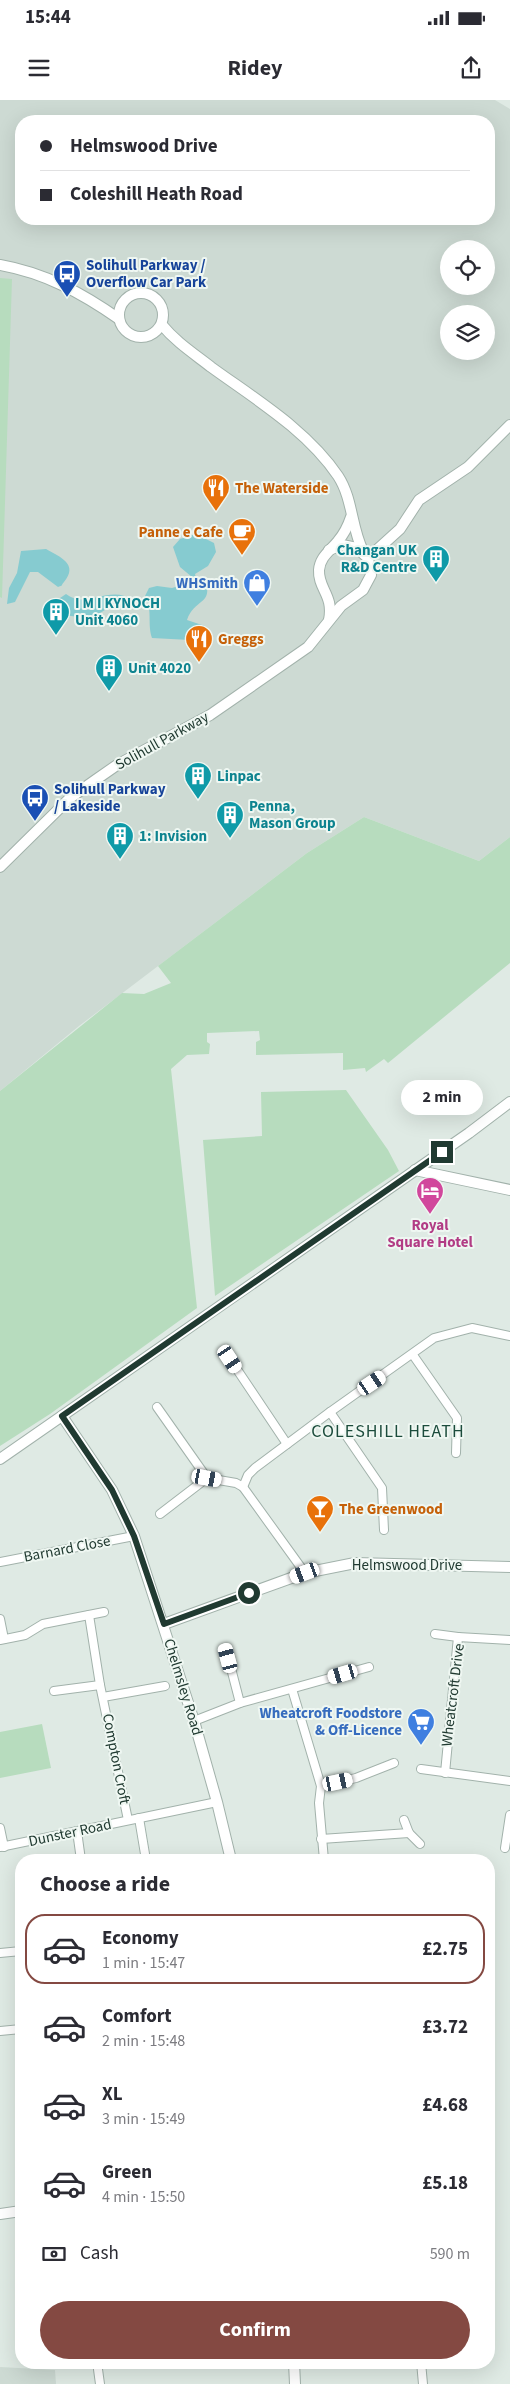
<!DOCTYPE html>
<html lang="en">
<head>
<meta charset="utf-8">
<style>
	:root { --surface:#fff; --page:#f2f2f3; --text:#2b2b33; --muted:#7c7c81; --line:#e1e1e2; --accent:#844942 }
	body { margin:0; font-family:"Source Sans 3",sans-serif; background:var(--page); color:var(--text); height:100vh; display:flex; flex-direction:column; font-size:19px; white-space:nowrap }
	* { box-sizing:border-box; margin:0 }
	p { font-size:16px; color:var(--muted) }
	.icon { flex:none; width:28px; height:28px; fill:none; stroke:currentColor; stroke-width:2; stroke-linecap:round; stroke-linejoin:round }
	.map { position:relative; flex:1; overflow:hidden }
	.side { position:absolute; left:15px; top:1754px; width:480px; height:515px; display:flex; flex-direction:column; background:var(--surface); border-radius:20px; box-shadow:0 5px 20px #0002 }
	.side>* { flex:none }
	.guide { position:absolute; left:15px; top:15px; width:480px; height:110px; border-radius:20px; box-shadow:0 5px 20px #0002; display:grid; align-content:center; height:110px; padding:0 25px; background:var(--surface) }
	.controls { position:absolute; left:440px; top:140px; display:grid; gap:10px }
	.controls a { display:grid; place-items:center; width:55px; height:55px; border-radius:50%; background:var(--surface); box-shadow:0 5px 20px #0002; font-size:25px }
	.end { position:absolute; width:22px; height:22px; margin:-11px; border:6px solid #203a31; background:#fff; box-shadow:0 0 0 2px #fff }
	.from { border-radius:50% }
	.bubble { position:absolute; height:35px; border-radius:18px; background:var(--surface); box-shadow:0 5px 20px #0002; font-size:16px; font-weight:700; line-height:35px; text-align:center }
	.car { position:absolute; width:15px; height:30px; margin:-15px -8px; border-radius:6px; box-shadow:0 0 4px 1px #0007; background:linear-gradient(#fff 24%,#345 0 40%,#fff 0 76%,#345 0 86%,#fff 0) }
	.guide b { display:flex; align-items:center; gap:18px; height:48px; font-size:19px }
	.guide b+b { border-top:1px solid var(--line) }
	.guide i { width:12px; height:12px; background:var(--text) }
	ul { padding:0; list-style:none }
	li { display:flex; align-items:center; gap:15px; height:70px; margin:0 10px 8px; padding:0 15px; border:2px solid transparent; border-radius:20px }
	li div { flex:1 }
	li b { display:block; font-size:19px }
	li em { font-style:normal; font-weight:700 }
	li.current { border-color:var(--accent) }
	li>.icon { width:45px; height:45px; stroke-width:1.5 }
	h2 { padding:0 25px; font-size:22px; line-height:60px }
	.pay { display:flex; align-items:center; gap:12px; height:55px; padding:0 25px; font-size:19px }
	.pay p { margin-inline-start:auto }
	.cta { display:flex; gap:10px; margin-top:auto; padding:10px 25px }
	.cta a { flex:1; height:58px; border-radius:30px; background:var(--accent); color:#fff; font-size:20px; font-weight:700; line-height:58px; text-align:center }
	.status { display:flex; justify-content:space-between; align-items:center; height:35px; padding:0 25px; background:var(--surface); direction:ltr }
	.status svg { height:14px; fill:currentColor }
	header { display:flex; justify-content:space-between; align-items:center; height:65px; padding:0 25px; background:var(--surface); font-size:22px; font-weight:700 }
	.map>svg:first-child { display:block }
	.built { fill:#cddad3; fill-rule:evenodd }
	.green { fill:#b7dcbe }
	.water { fill:#86cbd0 }
	.lines { fill:none; stroke-linecap:round; stroke-linejoin:round }
	.minor-casing { stroke:#a2b2ab; stroke-width:10 }
	.tertiary-casing { stroke:#a2b2ab; stroke-width:12 }
	.minor { stroke:#fff; stroke-width:8 }
	.tertiary { stroke:#fff; stroke-width:10 }
	.route { stroke:#203a31; stroke-width:6 }
	.labels { text-anchor:middle; dominant-baseline:central; stroke-width:4; stroke-linejoin:round; paint-order:stroke }
	.transit-label { font-size:15px; font-weight:bold; fill:#164399; stroke:#eff7f2; text-anchor:start }
	.food-label { font-size:15px; font-weight:bold; fill:#c56008; stroke:#eff7f2; text-anchor:start }
	.culture-label { font-size:15px; font-weight:bold; fill:#0d838f; stroke:#eff7f2; text-anchor:start }
	.shop-label { font-size:15px; font-weight:bold; fill:#366cbe; stroke:#eff7f2; text-anchor:end }
	.street-label { font-size:15px; fill:#203a31; stroke:#eff7f2 }
	.hotel-label { font-size:15px; font-weight:bold; fill:#b23c85; stroke:#eff7f2 }
	.quarter-label { font-size:18px; letter-spacing:1px; fill:#1c4c3c; stroke:#eff7f2 }
</style>
</head>
<body>
<div class="status"><b>15:44</b><svg viewBox="0 0 49 12"><path d="M0 12V9h3v3zM5 12V6h3v6zM10 12V3h3v9zM15 12V0h3v12zM26 1h20v11H26zM47 4h2v5h-2z"/></svg></div>
<header><svg class="icon" aria-label="menu" viewBox="0 0 24 24"><path d="M4 6h16M4 12h16M4 18h16"/></svg>Ridey<svg class="icon" aria-label="share" viewBox="0 0 24 24"><path d="M12 15V3M7 8l5-5 5 5M5 13v7h14v-7"/></svg></header>
<div class="map">
<svg width="510" height="2284" viewBox="0 0 510 2284">
	<rect width="100%" height="100%" fill="#dfeae4"/>
	<!-- built -->
	<g class="built">
		<path d="M0 0H495L510 9V737L479 761 364 717 307 753 79 926 0 991ZM21 21H489V119H21ZM449 149H486V186H449ZM449 214H486V251H449Z"/>
		<path d="M0 2267 55 2270 56 2284H0Z"/>
	</g>
	<!-- green -->
	<g class="green">
		<path d="M0 178 12 179 2 498 0 497Z"/>
		<path d="M364 717 479 761 510 737V863L388 963 384 959 366 972 365 968 343 970V953L256 955V942L260 940 259 931 207 933V942L210 944 209 954 187 955 171 969 197 1208 50 1314 0 1346V991L122 893 144 894 171 883 158 866 307 753Z"/>
		<path d="M346 990 388 1050 399 1071 215 1196 203 1040 262 1036 261 992Z"/>
		<path d="M42 1624 51 1668 0 1678V1632Z"/>
	</g>
	<!-- water -->
	<g class="water">
		<path d="M196 434 214 443 216 452 208 466 195 474 196 478 205 481C214 504 194 499 187 520L205 526 207 538 190 540 152 538C147 523 153 510 145 496L149 488 157 486 172 488 189 483 192 477 180 467 173 447 180 439Z"/>
		<path d="M46 449C60 457 79 464 64 482 59 488 65 484 58 487L38 472H30L15 502 7 504 9 488 17 473 21 451Z"/>
		<path d="M66 494C86 510 110 484 132 500 119 500 109 508 98 514 85 519 70 516 57 514V500Z"/>
	</g>
	<g class="lines">
		<defs>
			<g id="minor">
				<path d="M413 1255 457 1318 456 1353"/>
				<path d="M230 1259 287 1344"/>
				<path d="M157 1307 207 1378"/>
				<path d="M330 1312 382 1388 384 1430"/>
				<path d="M243 1387 305 1473"/>
				<path d="M160 1414 207 1378 236 1383 243 1387 248 1375 255 1368 330 1312 434 1238 472 1228 510 1236"/>
				<path d="M0 1462 134 1436"/>
				<path d="M89 1515 100 1585 128 1720"/>
				<path d="M0 1519 4 1539"/>
				<path d="M435 1534 458 1537"/>
				<path d="M0 1540 25 1535 43 1524 104 1512"/>
				<path d="M226 1549 240 1603"/>
				<path d="M292 1589 321 1686 319 1703 324 1760"/>
				<path d="M54 1591 100 1585"/>
				<path d="M103 1597 165 1586"/>
				<path d="M194 1621 240 1603 369 1567"/>
				<path d="M421 1669 510 1681"/>
				<path d="M445 1673 458 1537 510 1540"/>
				<path d="M321 1686 356 1678 394 1663"/>
				<path d="M139 1718 146 1760"/>
				<path d="M404 1720 409 1733 420 1744"/>
				<path d="M0 1728 4 1747"/>
				<path d="M77 1731 81 1760"/>
				<path d="M321 1739 409 1733"/>
				<path d="M0 1747 217 1702"/>
				<path d="M505 1748 510 1715"/>
				<path d="M0 1853 21 1851"/>
				<path d="M0 1931 21 1929"/>
				<path d="M97 2262 100 2284"/>
				<path d="M421 2262 423 2284"/>
			</g>
			<g id="tertiary">
				<path d="M0 165C45 173 82 193 119 219"/>
				<circle cx="141" cy="215" r="22"/>
				<path d="M162 225C176 242 193 253 211 267 255 299 307 330 338 376 353 399 351 427 363 451"/>
				<path d="M368 458 400 429 419 400 468 367 510 325"/>
				<path d="M329 520C334 495 318 489 319 470 320 457 330 451 338 441 344 434 348 426 351 417"/>
				<path d="M0 767 70 698 94 681 117 665 210 615 308 547 341 506 363 490 371 475 368 458 357 448 342 445 329 450"/>
				<path d="M415 1070 510 1090"/>
				<path d="M62 1316 112 1390 134 1436 194 1621 217 1702 231 1760"/>
				<path d="M0 1359 469 1033 510 1002"/>
				<path d="M164 1524 305 1473 355 1463 510 1467"/>
				<path d="M0 2114 21 2111"/>
				<path d="M294 2262 295 2284"/>
			</g>
		</defs>
		<!-- minor casing -->
		<use href="#minor" class="minor-casing"/>
		<!-- tertiary casing -->
		<use href="#tertiary" class="tertiary-casing"/>
		<!-- minor -->
		<use href="#minor" class="minor"/>
		<!-- tertiary -->
		<use href="#tertiary" class="tertiary"/>
	</g>
	<g class="lines">
		<!-- route -->
		<path class="route" d="M249 1493 164 1524 134 1436 112 1390 62 1316 442 1052"/>
	</g>
	<!-- icons -->
	<defs>
		<symbol id="bus-pin" viewBox="-11 -11 22 30"><path d="M0 17L-7.5 6A9.5 9.5 0 1 1 7.5 6Z" fill="#1a4fb4" stroke="#eff7f2"/><path d="M-5-6H5V4H4V6H2V4H-2V6H-4V4H-5ZM-3.5-4V0h7V-4ZM-3.5 1.2v1.5H-2V1.2ZM2 1.2v1.5H3.5V1.2Z" fill="#fff"/></symbol>
		<symbol id="restaurant-pin" viewBox="-11 -11 22 30"><path d="M0 17L-7.5 6A9.5 9.5 0 1 1 7.5 6Z" fill="#e8710a" stroke="#eff7f2"/><path d="M-5-6h1v4h1v-4h1v4h1v-4h1v5L-1.5 .5V6h-2V.5L-5-1ZM5-6V6H3V1.5H1.5Q1.5-4 5-6Z" fill="#fff"/></symbol>
		<symbol id="cafe-pin" viewBox="-11 -11 22 30"><path d="M0 17L-7.5 6A9.5 9.5 0 1 1 7.5 6Z" fill="#e8710a" stroke="#eff7f2"/><path d="M-5.5-4.5H6V0H3Q3 3.5 0 3.5H-2.5Q-5.5 3.5-5.5 0ZM3-3.2v2h1.7v-2ZM-6 4.5H4V6H-6Z" fill="#fff"/></symbol>
		<symbol id="building-pin" viewBox="-11 -11 22 30"><path d="M0 17L-7.5 6A9.5 9.5 0 1 1 7.5 6Z" fill="#0f9aa8" stroke="#eff7f2"/><path d="M-4-6H4V6H1V3H-1V6H-4ZM-2.5-4.3h1.7v1.8h-1.7ZM.8-4.3h1.7v1.8H.8ZM-2.5-1h1.7V.8h-1.7ZM.8-1h1.7V.8H.8Z" fill="#fff"/></symbol>
		<symbol id="shop-pin" viewBox="-11 -11 22 30"><path d="M0 17L-7.5 6A9.5 9.5 0 1 1 7.5 6Z" fill="#3f7fe0" stroke="#eff7f2"/><path d="M-5-2.5h2.3a2.7 3.5 0 0 1 5.4 0H5L5.5 6h-11ZM-1.5-2.5h3a1.5 2.3 0 0 0-3 0Z" fill="#fff"/></symbol>
		<symbol id="hotel-pin" viewBox="-11 -11 22 30"><path d="M0 17L-7.5 6A9.5 9.5 0 1 1 7.5 6Z" fill="#d1479c" stroke="#eff7f2"/><path d="M-6-4.5h1.5V1H6V5H4.5V3h-9V5H-6ZM-4 0a1.8 1.8 0 1 1 3.6 0ZM.5 0V-2.5h3Q6-2.5 6 0Z" fill="#fff"/></symbol>
		<symbol id="bar-pin" viewBox="-11 -11 22 30"><path d="M0 17L-7.5 6A9.5 9.5 0 1 1 7.5 6Z" fill="#e8710a" stroke="#eff7f2"/><path d="M-6-5H6L.8 .8V4.5H3.5V6h-7V4.5H-.8V.8Z" fill="#fff"/></symbol>
		<symbol id="supermarket-pin" viewBox="-11 -11 22 30"><path d="M0 17L-7.5 6A9.5 9.5 0 1 1 7.5 6Z" fill="#3f7fe0" stroke="#eff7f2"/><path d="M-6-5.5h2.5l.6 2H6L4.5 2H-2.5L-4.4-4H-6ZM-1.5 3.2a1.3 1.3 0 1 0 .1 0ZM3 3.2a1.3 1.3 0 1 0 .1 0Z" fill="#fff"/></symbol>
	</defs>
	<g fill-rule="evenodd">
		<use href="#bus-pin" x="51" y="158" width="32" height="43"/>
		<use href="#restaurant-pin" x="200" y="372" width="32" height="43"/>
		<use href="#cafe-pin" x="226" y="416" width="32" height="43"/>
		<use href="#building-pin" x="420" y="443" width="32" height="43"/>
		<use href="#shop-pin" x="241" y="467" width="32" height="43"/>
		<use href="#building-pin" x="40" y="496" width="32" height="43"/>
		<use href="#restaurant-pin" x="183" y="523" width="32" height="43"/>
		<use href="#building-pin" x="93" y="552" width="32" height="43"/>
		<use href="#building-pin" x="182" y="660" width="32" height="43"/>
		<use href="#bus-pin" x="19" y="682" width="32" height="43"/>
		<use href="#building-pin" x="214" y="699" width="32" height="43"/>
		<use href="#building-pin" x="104" y="720" width="32" height="43"/>
		<use href="#hotel-pin" x="414" y="1075" width="32" height="43"/>
		<use href="#bar-pin" x="304" y="1393" width="32" height="43"/>
		<use href="#supermarket-pin" x="405" y="1606" width="32" height="43"/>
	</g>
	<g class="labels">
		<!-- transit labels -->
		<g class="transit-label">
			<text x="86" y="165">Solihull Parkway /<tspan x="86" dy="17">Overflow Car Park</tspan></text>
			<text x="54" y="689">Solihull Parkway<tspan x="54" dy="17">/ Lakeside</tspan></text>
		</g>
		<!-- food labels -->
		<g class="food-label">
			<text x="235" y="388">The Waterside</text>
			<text x="223" y="432" text-anchor="end">Panne e Cafe</text>
			<text x="218" y="539">Greggs</text>
			<text x="339" y="1409">The Greenwood</text>
		</g>
		<!-- culture labels -->
		<g class="culture-label">
			<text x="417" y="450" text-anchor="end">Changan UK<tspan x="417" dy="17">R&amp;D Centre</tspan></text>
			<text x="75" y="503">I M I KYNOCH<tspan x="75" dy="17">Unit 4060</tspan></text>
			<text x="128" y="568">Unit 4020</text>
			<text x="217" y="676">Linpac</text>
			<text x="249" y="706">Penna,<tspan x="249" dy="17">Mason Group</tspan></text>
			<text x="139" y="736">1: Invision</text>
		</g>
		<!-- shop labels -->
		<g class="shop-label">
			<text x="238" y="483">WHSmith</text>
			<text x="402" y="1613">Wheatcroft Foodstore<tspan x="402" dy="17">&amp; Off-Licence</tspan></text>
		</g>
		<!-- street labels -->
		<g class="street-label">
			<text transform="translate(162 641) rotate(-29)">Solihull Parkway</text>
			<text transform="translate(67 1449) rotate(-11)">Barnard Close</text>
			<text x="407" y="1465">Helmswood Drive</text>
			<text transform="translate(183 1587) rotate(73)">Chelmsley Road</text>
			<text transform="translate(453 1595) rotate(-83)">Wheatcroft Drive</text>
			<text transform="translate(116 1659) rotate(79)">Compton Croft</text>
			<text transform="translate(70 1733) rotate(-12)">Dunster Road</text>
		</g>
		<!-- hotel labels -->
		<g class="hotel-label">
			<text x="430" y="1125">Royal<tspan x="430" dy="17">Square Hotel</tspan></text>
		</g>
		<!-- quarter labels -->
		<g class="quarter-label">
			<text x="388" y="1331">COLESHILL HEATH</text>
		</g>
	</g>
</svg>
<div class="controls">
<a><svg class="icon" aria-label="locate" viewBox="0 0 24 24"><circle cx="12" cy="12" r="6"/><path d="M12 2v4M12 18v4M2 12h4M18 12h4"/></svg></a>
<a><svg class="icon" aria-label="layers" viewBox="0 0 24 24"><path d="M12 4l9 5-9 5-9-5zM3 14l9 5 9-5"/></svg></a>
</div>
<i class="end from" style="left:249px;top:1493px"></i>
<i class="end" style="left:442px;top:1052px"></i>
<div class="bubble" style="left:401px;top:980px;width:82px">2 min</div>
<i class="car" style="left:230px;top:1259px;rotate:146deg"></i>
<i class="car" style="left:372px;top:1283px;rotate:56deg"></i>
<i class="car" style="left:207px;top:1378px;rotate:100deg"></i>
<i class="car" style="left:305px;top:1473px;rotate:250deg"></i>
<i class="car" style="left:228px;top:1558px;rotate:345deg"></i>
<i class="car" style="left:343px;top:1574px;rotate:254deg"></i>
<i class="car" style="left:338px;top:1682px;rotate:78deg"></i>
<div class="guide">
<b><i class="from"></i>Helmswood Drive</b>
<b><i></i>Coleshill Heath Road</b>
</div>
<section class="side">
<h2>Choose a ride</h2>
<ul>
<li class="current"><svg class="icon" aria-label="car" viewBox="0 0 24 24"><path d="M5 17H2v-5l4-1 3-4h7l3 4 3 1v5h-3M9 17h6M6 11h13"/><circle cx="7" cy="17" r="2"/><circle cx="17" cy="17" r="2"/></svg><div><b>Economy</b><p>1 min · 15:47</p></div><em>£2.75</em></li>
<li><svg class="icon" aria-label="car" viewBox="0 0 24 24"><path d="M5 17H2v-5l4-1 3-4h7l3 4 3 1v5h-3M9 17h6M6 11h13"/><circle cx="7" cy="17" r="2"/><circle cx="17" cy="17" r="2"/></svg><div><b>Comfort</b><p>2 min · 15:48</p></div><em>£3.72</em></li>
<li><svg class="icon" aria-label="car" viewBox="0 0 24 24"><path d="M5 17H2v-5l4-1 3-4h7l3 4 3 1v5h-3M9 17h6M6 11h13"/><circle cx="7" cy="17" r="2"/><circle cx="17" cy="17" r="2"/></svg><div><b>XL</b><p>3 min · 15:49</p></div><em>£4.68</em></li>
<li><svg class="icon" aria-label="car" viewBox="0 0 24 24"><path d="M5 17H2v-5l4-1 3-4h7l3 4 3 1v5h-3M9 17h6M6 11h13"/><circle cx="7" cy="17" r="2"/><circle cx="17" cy="17" r="2"/></svg><div><b>Green</b><p>4 min · 15:50</p></div><em>£5.18</em></li>
</ul>
<div class="pay"><svg class="icon" aria-label="cash" viewBox="0 0 24 24"><path d="M3 7h18v10H3z"/><circle cx="12" cy="12" r="2"/></svg>Cash<p>590 m</p></div>
<div class="cta"><a>Confirm</a></div>
</section>
</div>
</body>
</html>
